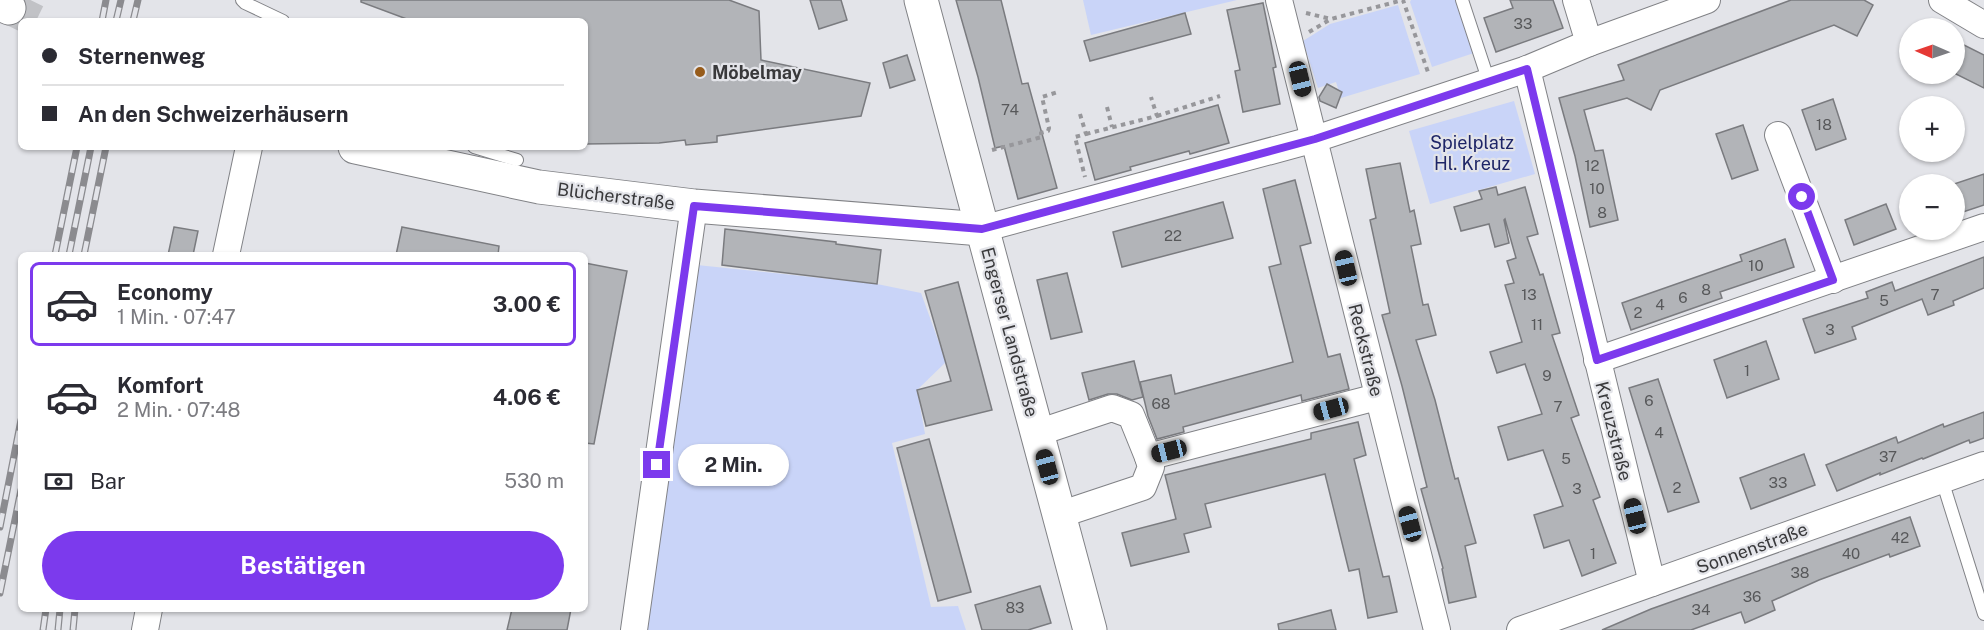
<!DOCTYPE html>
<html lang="de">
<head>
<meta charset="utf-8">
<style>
	:root { --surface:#fff; --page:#f7f7f7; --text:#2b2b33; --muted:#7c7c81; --line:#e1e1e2; --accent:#7c3aed }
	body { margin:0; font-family:"Public Sans",sans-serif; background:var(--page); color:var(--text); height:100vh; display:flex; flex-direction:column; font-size:22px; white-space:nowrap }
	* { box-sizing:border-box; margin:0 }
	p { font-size:20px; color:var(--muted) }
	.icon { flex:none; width:33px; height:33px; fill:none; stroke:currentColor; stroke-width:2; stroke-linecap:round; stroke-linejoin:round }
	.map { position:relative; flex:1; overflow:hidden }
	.sheet { position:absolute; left:18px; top:252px; width:570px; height:360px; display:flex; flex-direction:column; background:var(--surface); border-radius:9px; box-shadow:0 2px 4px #0004 }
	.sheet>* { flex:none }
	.banner { position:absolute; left:18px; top:18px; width:570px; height:132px; border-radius:9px; box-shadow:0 2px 4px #0004; display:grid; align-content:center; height:132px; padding:0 24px; background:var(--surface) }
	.needle { width:39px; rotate:272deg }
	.tools { position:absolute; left:1899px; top:18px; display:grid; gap:12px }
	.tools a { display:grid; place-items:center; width:66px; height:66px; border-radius:50%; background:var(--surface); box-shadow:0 2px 4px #0004; font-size:30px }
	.end { position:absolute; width:27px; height:27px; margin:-14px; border:8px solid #7c3aed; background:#fff; box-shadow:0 0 0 3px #fff }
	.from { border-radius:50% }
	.bubble { position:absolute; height:42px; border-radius:21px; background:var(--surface); box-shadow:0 2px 4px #0004; font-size:20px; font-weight:700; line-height:42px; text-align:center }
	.car { position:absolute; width:18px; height:36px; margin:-18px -9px; border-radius:8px; box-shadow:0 0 4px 2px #0007; background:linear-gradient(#222 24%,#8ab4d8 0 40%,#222 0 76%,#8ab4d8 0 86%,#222 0) }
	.banner b { display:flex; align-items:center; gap:21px; height:57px; font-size:22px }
	.banner b+b { border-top:2px solid var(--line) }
	.banner i { width:15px; height:15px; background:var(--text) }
	ul { padding:10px 0 0; list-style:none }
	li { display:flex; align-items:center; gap:18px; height:84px; margin:0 12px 9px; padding:0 12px; border:3px solid transparent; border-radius:9px }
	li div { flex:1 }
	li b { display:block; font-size:22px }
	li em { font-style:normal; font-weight:700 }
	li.current { border-color:var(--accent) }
	li>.icon { width:54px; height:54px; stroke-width:1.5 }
	.pay { display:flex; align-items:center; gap:15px; height:66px; padding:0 24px; font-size:22px }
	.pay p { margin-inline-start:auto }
	.action { display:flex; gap:12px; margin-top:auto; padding:12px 24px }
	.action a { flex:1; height:69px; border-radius:36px; background:var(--accent); color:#fff; font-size:24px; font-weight:700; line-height:69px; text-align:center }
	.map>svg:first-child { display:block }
	.green { fill:#c9d4f8 }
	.building { fill:#b2b4b8; stroke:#7a7b7f; stroke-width:1.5 }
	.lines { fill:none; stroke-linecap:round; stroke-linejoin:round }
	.secondary-tunnel { stroke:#c1c2c6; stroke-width:33; stroke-dasharray:33 16; stroke-linecap:butt }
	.lane-casing { stroke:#818286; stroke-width:14 }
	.street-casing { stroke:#818286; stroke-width:28 }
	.secondary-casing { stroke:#818286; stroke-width:35 }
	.path { stroke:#97979b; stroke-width:4; stroke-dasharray:4.5 4.5; stroke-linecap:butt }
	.lane { stroke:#fff; stroke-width:12 }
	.street { stroke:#fff; stroke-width:26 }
	.secondary { stroke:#fff; stroke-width:33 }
	.rail-casing { stroke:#8b8b8f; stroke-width:7 }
	.rail { stroke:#e3e4e9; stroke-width:4.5; stroke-dasharray:14; stroke-linecap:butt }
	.route { stroke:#7c3aed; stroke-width:8 }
	.poi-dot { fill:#975c1b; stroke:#e3e4e9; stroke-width:2 }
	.labels { text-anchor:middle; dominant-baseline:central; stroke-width:4.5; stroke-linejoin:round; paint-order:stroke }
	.number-label { font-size:15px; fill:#57585a }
	.poi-label { font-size:18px; font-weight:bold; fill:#39393b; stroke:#e3e4e9; text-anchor:start }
	.park-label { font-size:18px; fill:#1e2567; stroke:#e3e4e9 }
	.street-label { font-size:18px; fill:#39393b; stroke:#e3e4e9 }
</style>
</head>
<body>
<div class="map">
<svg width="1984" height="630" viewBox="0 0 1984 630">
	<rect width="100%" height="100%" fill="#e3e4e9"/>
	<!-- green -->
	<g class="green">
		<path d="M1083 0H1237L1091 35Z"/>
		<path d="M1411 0H1456L1474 53 1432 67 1410 2Z"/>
		<path d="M1398 5 1420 74 1341 98 1336 82 1318 88 1303 41 1330 24Z"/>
		<path d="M1514 101 1535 174 1430 204 1409 131Z"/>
		<path d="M697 265 877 284 921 293 946 362 917 390 925 434 892 443 931 607 958 606 966 630H643Z"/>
	</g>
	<!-- building -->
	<g class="building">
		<path d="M361 0H729L759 11 761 60 870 83 861 116 717 136V142L686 145 685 140 659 143 585 144V21H412L361 2Z"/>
		<path d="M810 0H841L847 20 819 29Z"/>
		<path d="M956 0H1001L1022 84 1028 83 1057 188 1018 199 1004 146 995 148 978 77Z"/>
		<path d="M1510 0H1553L1563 28 1496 52 1484 18 1513 8Z"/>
		<path d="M1791 0H1864L1873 5 1857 36 1834 25 1660 90 1651 110 1627 98 1584 110 1595 151 1603 150 1618 220 1590 227 1575 156 1559 98 1624 80 1618 65Z"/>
		<path d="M1263 3 1276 67 1273 68 1280 104 1243 112 1235 71 1240 70 1227 10Z"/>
		<path d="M1185 13 1191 34 1090 61 1084 41Z"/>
		<path d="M1954 40 1984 55V88L1954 73Z"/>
		<path d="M907 55 915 80 890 88 883 63Z"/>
		<path d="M1327 84 1342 92 1336 108 1320 101 1319 97Z"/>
		<path d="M1833 99 1846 139 1816 150 1802 110Z"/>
		<path d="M1218 105 1229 143 1190 154 1189 151 1130 167 1131 170 1095 180 1085 143Z"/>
		<path d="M1743 125 1758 170 1732 179 1716 134Z"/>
		<path d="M1400 163 1410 212 1414 210 1421 244 1411 246 1423 305 1428 304 1436 335 1416 340 1435 400 1455 479 1458 478 1476 543 1465 546 1476 597 1449 603 1442 569 1443 568 1421 489 1427 487 1402 386 1382 315 1390 313 1370 220 1376 218 1366 169Z"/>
		<path d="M1984 174V205L1954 215V184Z"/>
		<path d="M1295 180 1311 243 1300 246 1328 357 1340 354 1349 389 1302 401 1301 395 1183 427 1184 432 1157 439 1148 416 1140 382 1171 375 1175 394 1293 362 1269 267 1281 264 1263 189Z"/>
		<path d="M1496 187 1498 195 1525 187 1538 234 1527 237 1540 275 1543 274 1560 333 1552 335 1579 415 1571 418 1600 497 1593 500 1616 563 1582 576 1569 540 1544 548 1534 515 1563 506 1543 450 1508 460 1498 427 1542 414 1525 364 1497 373 1490 352 1522 342 1505 285 1514 283 1507 261 1516 258 1505 219 1504 220 1509 243 1495 247 1489 224 1461 231 1454 207 1482 199 1479 191Z"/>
		<path d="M1223 202 1233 238 1122 267 1113 232Z"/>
		<path d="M1886 204 1896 229 1854 245 1845 220Z"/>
		<path d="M174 227 198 231 193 255H168Z"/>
		<path d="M402 227 499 246 498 255H396Z"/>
		<path d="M725 229 836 242V244L881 250 877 284 722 265Z"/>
		<path d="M1785 239 1794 267 1720 292 1722 298 1631 330 1622 303 1742 261 1740 255Z"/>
		<path d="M1984 257V288L1953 301 1954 305 1928 315 1922 299 1852 327 1856 339 1815 353 1803 319 1868 298 1866 292 1892 282 1895 291Z"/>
		<path d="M585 263 627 271 594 444 585 443Z"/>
		<path d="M1067 273 1082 332 1051 339 1037 280Z"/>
		<path d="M958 282 992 410 926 426 917 390 951 381 925 291Z"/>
		<path d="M1766 341 1779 379 1727 398 1714 360Z"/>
		<path d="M1134 361 1143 397 1132 400 1117 394H1108L1089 400 1082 373Z"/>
		<path d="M1658 379 1699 502 1668 512 1629 388Z"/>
		<path d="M1984 412V438L1970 443 1969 440 1923 459 1922 458 1880 475V473L1837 491 1826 465 1896 437 1898 443 1943 424 1944 427Z"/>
		<path d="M1358 422 1366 455 1354 459 1383 577 1389 576 1397 612 1368 618 1359 569 1349 571 1325 474 1205 504 1211 527 1184 534 1189 552 1131 566 1122 533 1176 519 1165 475 1311 439V433Z"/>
		<path d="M929 439 971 592 938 601 897 448Z"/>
		<path d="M1804 454 1815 485 1751 509 1740 478Z"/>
		<path d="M1910 517 1920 546 1890 557 1889 554 1819 580 1772 601 1775 610 1745 623 1741 612 1691 630H1602L1651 609Z"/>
		<path d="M1040 586 1051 623 1028 630H982L975 605Z"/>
		<path d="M512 609H571L567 630H507Z"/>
		<path d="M1331 610 1336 630H1279L1278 624Z"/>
	</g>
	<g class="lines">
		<!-- secondary-tunnel -->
		<path class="secondary-tunnel" d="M9 8 36 21"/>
		<defs>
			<g id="lane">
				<path d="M242 0 245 3 283 21"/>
				<path d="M1462 0 1489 82"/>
				<path d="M474 147 517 160"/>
				<path d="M1942 480 1984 614"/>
			</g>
			<g id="street">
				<path d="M1279 0C1333 210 1383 420 1437 630"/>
				<path d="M1576 0 1589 43"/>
				<path d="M1942 0 1984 25"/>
				<path d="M1527 69 1652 583"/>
				<path d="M1778 135 1833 280"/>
				<path d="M982 229 1315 139 1527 69 1589 43 1707 0"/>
				<path d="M226 255 249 147"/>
				<path d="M1597 360 1984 227"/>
				<path d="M1037 433 1112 408 1131 415 1148 457"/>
				<path d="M1059 515 1143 487 1151 467 1148 457 1377 397"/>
				<path d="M145 630 149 609"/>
				<path d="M634 630 694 206"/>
				<path d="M1520 630 1984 465"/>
			</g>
			<g id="secondary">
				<path d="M921 0 1090 630"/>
				<path d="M0 3 9 8"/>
				<path d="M355 147 539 187 694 206 982 229"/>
			</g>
		</defs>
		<!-- lane casing -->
		<use href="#lane" class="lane-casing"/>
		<!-- street casing -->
		<use href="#street" class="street-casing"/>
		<!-- secondary casing -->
		<use href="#secondary" class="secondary-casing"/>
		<!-- path -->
		<g class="path">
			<path d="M1306 13 1331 19"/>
			<path d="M1309 32 1331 19 1403 0 1429 75"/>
			<path d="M1107 107 1112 127"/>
			<path d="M1080 114 1086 134 1075 137 1085 177"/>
			<path d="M1157 116 1220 96"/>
			<path d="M1086 134 1157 116 1151 97"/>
			<path d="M992 150 1042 137 1041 133 1048 131 1049 128 1042 97 1058 92"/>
		</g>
		<!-- lane -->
		<use href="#lane" class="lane"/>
		<!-- street -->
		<use href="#street" class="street"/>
		<!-- secondary -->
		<use href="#secondary" class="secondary"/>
		<defs>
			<g id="rail">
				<path d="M102 21 106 0"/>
				<path d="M116 21 121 0"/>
				<path d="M133 21 138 0"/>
				<path d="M55 255 77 147"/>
				<path d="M69 255 91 147"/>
				<path d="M84 255 106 147"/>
				<path d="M0 527 21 420"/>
				<path d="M0 593 21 490"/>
				<path d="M43 630 46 609"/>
				<path d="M58 630 60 609"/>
				<path d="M73 630 75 609"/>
			</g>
		</defs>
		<!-- rail casing -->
		<use href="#rail" class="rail-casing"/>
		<!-- rail -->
		<use href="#rail" class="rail"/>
	</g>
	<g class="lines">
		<!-- route -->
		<path class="route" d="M657 465 694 206 982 229 1315 139 1527 69 1597 360 1833 280 1802 197"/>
	</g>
	<!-- markers -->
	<circle class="poi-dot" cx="700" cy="72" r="6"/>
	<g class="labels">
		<!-- number labels -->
		<g class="number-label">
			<text x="1523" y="23">33</text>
			<text x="1010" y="109">74</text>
			<text x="1824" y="124">18</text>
			<text x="1592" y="165">12</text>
			<text x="1597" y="188">10</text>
			<text x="1602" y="212">8</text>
			<text x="1173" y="235">22</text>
			<text x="1756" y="265">10</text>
			<text x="1706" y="289">8</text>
			<text x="1529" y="294">13</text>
			<text x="1935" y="294">7</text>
			<text x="1683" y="297">6</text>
			<text x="1884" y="300">5</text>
			<text x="1660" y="304">4</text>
			<text x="1638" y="312">2</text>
			<text x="1537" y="324">11</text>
			<text x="1830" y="329">3</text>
			<text x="1747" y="370">1</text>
			<text x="1547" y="375">9</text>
			<text x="1649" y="400">6</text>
			<text x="1161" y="403">68</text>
			<text x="1558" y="406">7</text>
			<text x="1659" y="432">4</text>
			<text x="1888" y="456">37</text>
			<text x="1566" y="458">5</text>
			<text x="1778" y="482">33</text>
			<text x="1677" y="487">2</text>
			<text x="1577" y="488">3</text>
			<text x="1900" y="537">42</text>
			<text x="1593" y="553">1</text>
			<text x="1851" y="553">40</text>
			<text x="1800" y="572">38</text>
			<text x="1752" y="596">36</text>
			<text x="1015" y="607">83</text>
			<text x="1701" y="609">34</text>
		</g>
		<!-- poi labels -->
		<g class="poi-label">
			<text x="712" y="72">Möbelmay</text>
		</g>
		<!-- park labels -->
		<g class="park-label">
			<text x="1472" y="142">Spielplatz<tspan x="1472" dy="21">Hl. Kreuz</tspan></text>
		</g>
		<!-- street labels -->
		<g class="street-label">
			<text transform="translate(616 196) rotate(7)">Blücherstraße</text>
			<text transform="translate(1010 332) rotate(75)">Engerser Landstraße</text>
			<text transform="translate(1366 350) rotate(76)">Reckstraße</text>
			<text transform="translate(1614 431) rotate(76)">Kreuzstraße</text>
			<text transform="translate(1752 548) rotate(-20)">Sonnenstraße</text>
		</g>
	</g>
</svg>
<div class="tools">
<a><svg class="needle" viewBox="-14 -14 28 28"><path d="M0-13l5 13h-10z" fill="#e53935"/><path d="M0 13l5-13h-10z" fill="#7c7c81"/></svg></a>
<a>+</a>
<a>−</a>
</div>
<i class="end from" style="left:1802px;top:197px"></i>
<i class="end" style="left:657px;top:465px"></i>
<div class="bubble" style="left:678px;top:444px;width:111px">2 Min.</div>
<i class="car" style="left:1300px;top:79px;rotate:166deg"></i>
<i class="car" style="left:1346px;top:268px;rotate:347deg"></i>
<i class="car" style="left:1331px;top:409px;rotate:255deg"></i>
<i class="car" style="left:1169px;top:451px;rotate:256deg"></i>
<i class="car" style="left:1047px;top:467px;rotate:345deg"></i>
<i class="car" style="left:1635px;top:516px;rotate:346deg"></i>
<i class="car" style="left:1410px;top:524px;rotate:345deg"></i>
<div class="banner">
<b><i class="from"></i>Sternenweg</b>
<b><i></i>An den Schweizerhäusern</b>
</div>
<section class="sheet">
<ul>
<li class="current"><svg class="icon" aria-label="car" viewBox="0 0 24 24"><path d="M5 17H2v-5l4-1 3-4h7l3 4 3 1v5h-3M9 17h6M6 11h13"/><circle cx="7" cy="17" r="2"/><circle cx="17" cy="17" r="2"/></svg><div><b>Economy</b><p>1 Min. · 07:47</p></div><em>3.00 €</em></li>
<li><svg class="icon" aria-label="car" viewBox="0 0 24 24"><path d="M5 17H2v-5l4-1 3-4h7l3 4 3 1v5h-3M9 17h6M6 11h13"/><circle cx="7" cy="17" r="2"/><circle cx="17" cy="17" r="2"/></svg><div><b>Komfort</b><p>2 Min. · 07:48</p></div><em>4.06 €</em></li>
</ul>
<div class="pay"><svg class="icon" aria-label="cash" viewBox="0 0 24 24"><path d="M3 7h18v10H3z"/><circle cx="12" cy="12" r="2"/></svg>Bar<p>530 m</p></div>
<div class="action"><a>Bestätigen</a></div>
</section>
</div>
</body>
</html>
